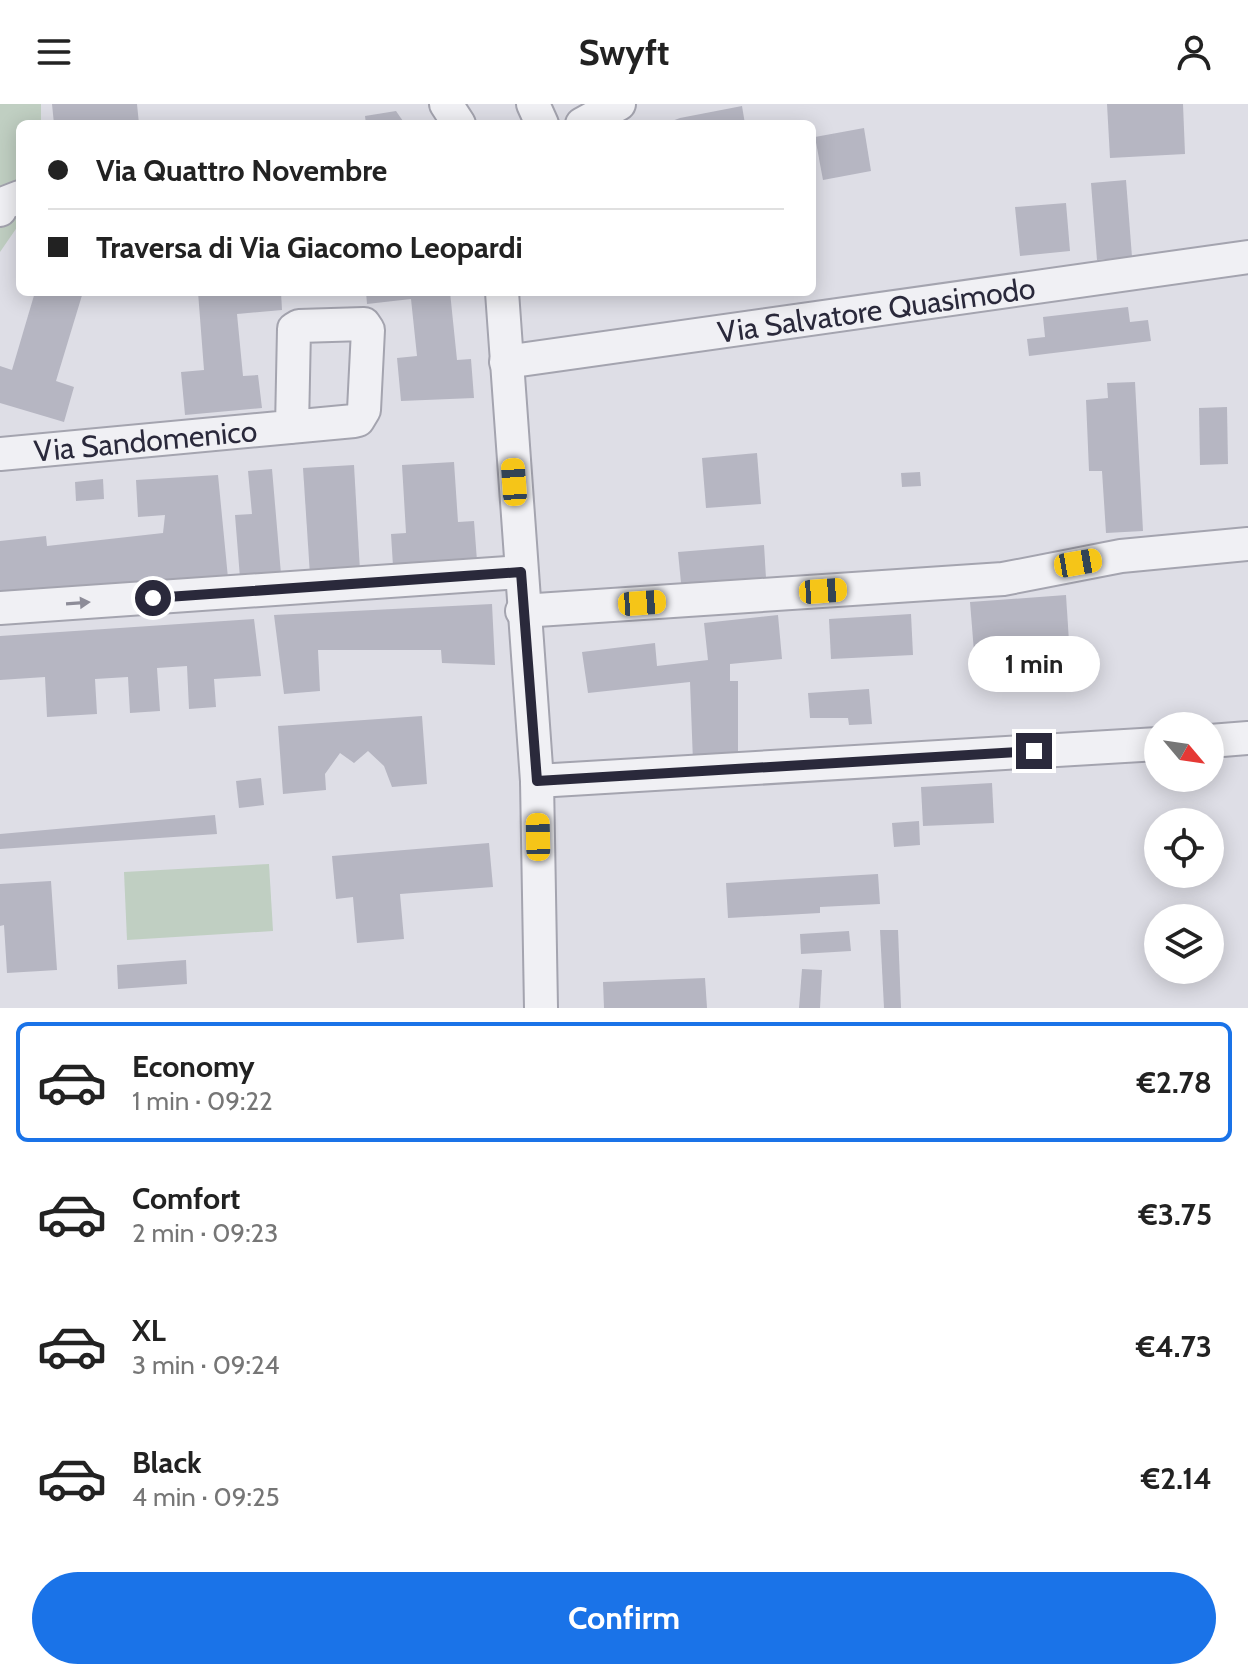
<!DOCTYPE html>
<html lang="en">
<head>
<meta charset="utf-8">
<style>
	:root { --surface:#fff; --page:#f6f6f6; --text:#222; --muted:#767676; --line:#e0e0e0; --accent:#1a73e8 }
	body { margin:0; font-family:Cabin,sans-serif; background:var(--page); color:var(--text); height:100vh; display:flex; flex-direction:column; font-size:30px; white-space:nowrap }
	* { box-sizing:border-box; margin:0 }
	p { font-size:26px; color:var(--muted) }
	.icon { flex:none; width:44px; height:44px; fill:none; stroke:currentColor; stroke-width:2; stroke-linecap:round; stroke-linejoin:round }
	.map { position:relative; height:904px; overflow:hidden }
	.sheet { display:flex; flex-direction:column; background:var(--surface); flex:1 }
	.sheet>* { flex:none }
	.top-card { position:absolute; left:16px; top:16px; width:800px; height:176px; border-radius:12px; box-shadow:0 4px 20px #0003; display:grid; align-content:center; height:176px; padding:0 32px; background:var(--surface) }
	.needle { width:52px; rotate:119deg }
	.controls { position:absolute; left:1144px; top:608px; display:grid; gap:16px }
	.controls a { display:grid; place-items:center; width:80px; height:80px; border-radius:50%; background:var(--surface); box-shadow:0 4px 20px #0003; font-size:40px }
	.end { position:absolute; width:36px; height:36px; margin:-18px; border:10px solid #2a293b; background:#fff; box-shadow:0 0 0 4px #fff }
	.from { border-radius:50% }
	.bubble { position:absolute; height:56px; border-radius:28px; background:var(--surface); box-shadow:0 4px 20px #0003; font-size:26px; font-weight:700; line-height:56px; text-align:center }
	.car { position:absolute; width:24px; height:48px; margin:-24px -12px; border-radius:10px; box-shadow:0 0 6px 2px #0007; background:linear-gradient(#f5c518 24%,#345 0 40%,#f5c518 0 76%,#345 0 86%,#f5c518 0) }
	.top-card b { display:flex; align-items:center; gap:28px; height:76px; font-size:30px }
	.top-card b+b { border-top:2px solid var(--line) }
	.top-card i { width:20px; height:20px; background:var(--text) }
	ul { padding:14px 0 0; list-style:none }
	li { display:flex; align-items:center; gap:24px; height:120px; margin:0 16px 12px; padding:0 16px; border:4px solid transparent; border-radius:12px }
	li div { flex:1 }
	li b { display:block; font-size:30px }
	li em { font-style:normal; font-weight:700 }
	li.on { border-color:var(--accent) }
	li>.icon { width:72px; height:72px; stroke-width:1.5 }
	.action { display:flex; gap:16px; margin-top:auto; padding:16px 32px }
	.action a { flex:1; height:92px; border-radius:48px; background:var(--accent); color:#fff; font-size:32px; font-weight:700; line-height:92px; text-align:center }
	header { display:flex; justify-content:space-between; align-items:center; height:104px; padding:0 32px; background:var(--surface); font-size:36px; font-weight:700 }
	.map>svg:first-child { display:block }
	.green { fill:#c0cfc2 }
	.building { fill:#b6b6c2 }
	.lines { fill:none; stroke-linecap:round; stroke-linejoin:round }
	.minor-casing { stroke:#a4a4af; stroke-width:36 }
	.minor { stroke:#f0f0f4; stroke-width:32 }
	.oneway { fill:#8d8c98 }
	.route { stroke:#2a293b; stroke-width:10 }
	.labels { text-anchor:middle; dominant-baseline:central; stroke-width:6; stroke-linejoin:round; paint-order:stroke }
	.street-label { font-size:30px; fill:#2a293b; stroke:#ededf4 }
</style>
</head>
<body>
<header><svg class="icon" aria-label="menu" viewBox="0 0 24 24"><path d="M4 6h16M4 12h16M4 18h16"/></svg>Swyft<svg class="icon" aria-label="person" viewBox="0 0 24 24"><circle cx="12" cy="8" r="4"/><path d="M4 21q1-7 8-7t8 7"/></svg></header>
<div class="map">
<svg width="1248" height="904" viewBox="0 0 1248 904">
	<rect width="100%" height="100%" fill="#dedee6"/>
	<!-- green -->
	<g class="green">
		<path d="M0 0H41V20H20V119L0 148Z"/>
		<path d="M269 760 273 827 127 836 124 768Z"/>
	</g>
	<!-- building -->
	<g class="building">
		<path d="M52 0H137L139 20H54Z"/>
		<path d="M1107 0H1183L1185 50 1110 54Z"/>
		<path d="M742 2 745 20H664L680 14Z"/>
		<path d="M396 7 405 20H366L365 12Z"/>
		<path d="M864 24 871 67 823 76 815 33Z"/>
		<path d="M1126 76 1132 153 1097 156 1091 79Z"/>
		<path d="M1066 99 1070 147 1020 152 1015 103Z"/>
		<path d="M35 188H83L56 277 74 283 64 318 0 299V262L12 266Z"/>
		<path d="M198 188H281L282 206 237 210 243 272 258 271 262 304 185 311 181 268 204 266Z"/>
		<path d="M366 188H450L457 256 471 255 474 294 401 297 397 254 417 252 411 195 367 200Z"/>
		<path d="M1128 203 1130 218 1148 216 1151 237 1029 252 1027 235 1045 233 1043 213Z"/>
		<path d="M1135 278 1143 427 1106 429 1102 367H1089L1086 296 1108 294 1107 279Z"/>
		<path d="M1227 303 1228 360 1200 361 1199 304Z"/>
		<path d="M757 349 761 400 706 404 702 354Z"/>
		<path d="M454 358 458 418 474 417 477 457 393 462 391 430 406 429 402 361Z"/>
		<path d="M354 361 360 467 310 471 303 364Z"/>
		<path d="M272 365 281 470 240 474 235 411 252 410 248 367Z"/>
		<path d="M920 368 921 382 902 383 901 369Z"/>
		<path d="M218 371 228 474 0 487V437L46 432 47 442 163 429 165 411 138 413 136 376Z"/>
		<path d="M103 375 104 395 76 397 75 378Z"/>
		<path d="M764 441 766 474 681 479 678 448Z"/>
		<path d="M1066 491 1070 553 975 560 970 498Z"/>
		<path d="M492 500 495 561 442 559 441 546H318L320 587 284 590 274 511Z"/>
		<path d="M911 510 913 551 831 555 829 515Z"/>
		<path d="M778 511 782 555 730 560V577H738V656L693 658 690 578 588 589 582 548 655 539 657 562 708 556 704 519Z"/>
		<path d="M254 515 261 572 214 575 216 603 189 605 187 562 157 564 160 607 130 609 128 573 95 575 97 610 47 613 45 573 0 576V532Z"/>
		<path d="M869 585 872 620 849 621 848 614H810L808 589Z"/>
		<path d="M422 612 427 680 392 683 384 662 368 647 354 659 340 649 325 670 326 686 283 690 278 622Z"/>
		<path d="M261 674 264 701 239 704 236 677Z"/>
		<path d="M992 679 994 719 923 722 921 683Z"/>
		<path d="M215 711 217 730 0 745V730Z"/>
		<path d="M919 717 920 741 894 743 892 719Z"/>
		<path d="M489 739 493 783 400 790 404 835 357 839 353 793 336 795 332 752Z"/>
		<path d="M878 770 880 800 820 803V809L728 814 726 779Z"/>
		<path d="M51 777 57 866 7 869 4 821 0 822V780Z"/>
		<path d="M880 826H898L901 904H884Z"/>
		<path d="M849 827 851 847 801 850 800 830Z"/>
		<path d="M186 856 187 880 118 885 117 861Z"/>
		<path d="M802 865 822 866 820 904H799Z"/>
		<path d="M705 874 707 904H604L603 878Z"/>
	</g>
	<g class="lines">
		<defs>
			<g id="minor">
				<path d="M446 0 459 20"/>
				<path d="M533 0 542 20"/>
				<path d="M582 20 619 0"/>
				<path d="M0 106 2 100 20 93"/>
				<path d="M502 188 537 677 541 904"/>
				<path id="s1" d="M506 258 1248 153"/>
				<path id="s2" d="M0 350 354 317 358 316 364 306 368 226 364 220 299 222 294 225 292 323"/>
				<path d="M0 504 521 468"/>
				<path d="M522 507 1003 475 1121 452 1248 440"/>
				<path d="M1210 637 1248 634"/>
				<path d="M537 677 1158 640"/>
			</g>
		</defs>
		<!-- minor casing -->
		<use href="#minor" class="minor-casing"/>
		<!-- minor -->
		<use href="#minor" class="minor"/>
	</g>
	<!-- one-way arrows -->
	<defs><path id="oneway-solid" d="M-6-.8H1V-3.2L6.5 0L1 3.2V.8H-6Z" transform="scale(2)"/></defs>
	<use class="oneway" href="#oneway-solid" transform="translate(78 499) rotate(-4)"/>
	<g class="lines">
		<!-- route -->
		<path class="route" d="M153 494 521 468 537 677 1034 647"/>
	</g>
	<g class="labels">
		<!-- street labels -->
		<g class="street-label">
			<text stroke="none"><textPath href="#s1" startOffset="374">Via Salvatore Quasimodo</textPath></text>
			<text stroke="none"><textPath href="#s2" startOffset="146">Via Sandomenico</textPath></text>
		</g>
	</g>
</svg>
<div class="controls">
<a><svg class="needle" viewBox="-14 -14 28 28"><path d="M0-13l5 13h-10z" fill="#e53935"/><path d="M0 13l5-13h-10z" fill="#767676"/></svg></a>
<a><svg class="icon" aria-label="locate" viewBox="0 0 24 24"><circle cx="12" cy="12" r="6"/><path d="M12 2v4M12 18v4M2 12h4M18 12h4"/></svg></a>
<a><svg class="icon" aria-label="layers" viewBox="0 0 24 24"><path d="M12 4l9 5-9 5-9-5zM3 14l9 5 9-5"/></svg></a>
</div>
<i class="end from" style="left:153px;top:494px"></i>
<i class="end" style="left:1034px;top:647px"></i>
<div class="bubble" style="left:968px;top:532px;width:132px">1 min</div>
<i class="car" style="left:514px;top:378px;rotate:356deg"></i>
<i class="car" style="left:1078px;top:459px;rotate:80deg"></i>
<i class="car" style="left:823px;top:487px;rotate:86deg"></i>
<i class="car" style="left:642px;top:499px;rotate:86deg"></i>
<i class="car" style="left:538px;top:733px;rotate:359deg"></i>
<div class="top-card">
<b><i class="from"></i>Via Quattro Novembre</b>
<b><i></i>Traversa di Via Giacomo Leopardi</b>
</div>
</div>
<section class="sheet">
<ul>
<li class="on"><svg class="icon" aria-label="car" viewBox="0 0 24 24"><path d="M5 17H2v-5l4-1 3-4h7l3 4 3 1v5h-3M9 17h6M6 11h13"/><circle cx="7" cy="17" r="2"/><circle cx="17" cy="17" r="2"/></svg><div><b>Economy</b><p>1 min · 09:22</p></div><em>€2.78</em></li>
<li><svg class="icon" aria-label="car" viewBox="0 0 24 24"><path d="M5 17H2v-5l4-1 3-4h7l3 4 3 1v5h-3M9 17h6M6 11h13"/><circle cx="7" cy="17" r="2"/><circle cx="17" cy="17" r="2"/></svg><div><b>Comfort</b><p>2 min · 09:23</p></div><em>€3.75</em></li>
<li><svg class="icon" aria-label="car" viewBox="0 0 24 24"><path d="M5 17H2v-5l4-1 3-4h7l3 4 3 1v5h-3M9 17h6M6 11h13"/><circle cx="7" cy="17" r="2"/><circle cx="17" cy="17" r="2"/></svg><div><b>XL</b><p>3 min · 09:24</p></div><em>€4.73</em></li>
<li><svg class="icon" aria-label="car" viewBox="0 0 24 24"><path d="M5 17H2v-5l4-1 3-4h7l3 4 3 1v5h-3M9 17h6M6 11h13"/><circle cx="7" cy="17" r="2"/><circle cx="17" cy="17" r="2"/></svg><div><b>Black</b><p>4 min · 09:25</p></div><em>€2.14</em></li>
</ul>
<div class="action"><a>Confirm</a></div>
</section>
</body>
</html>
